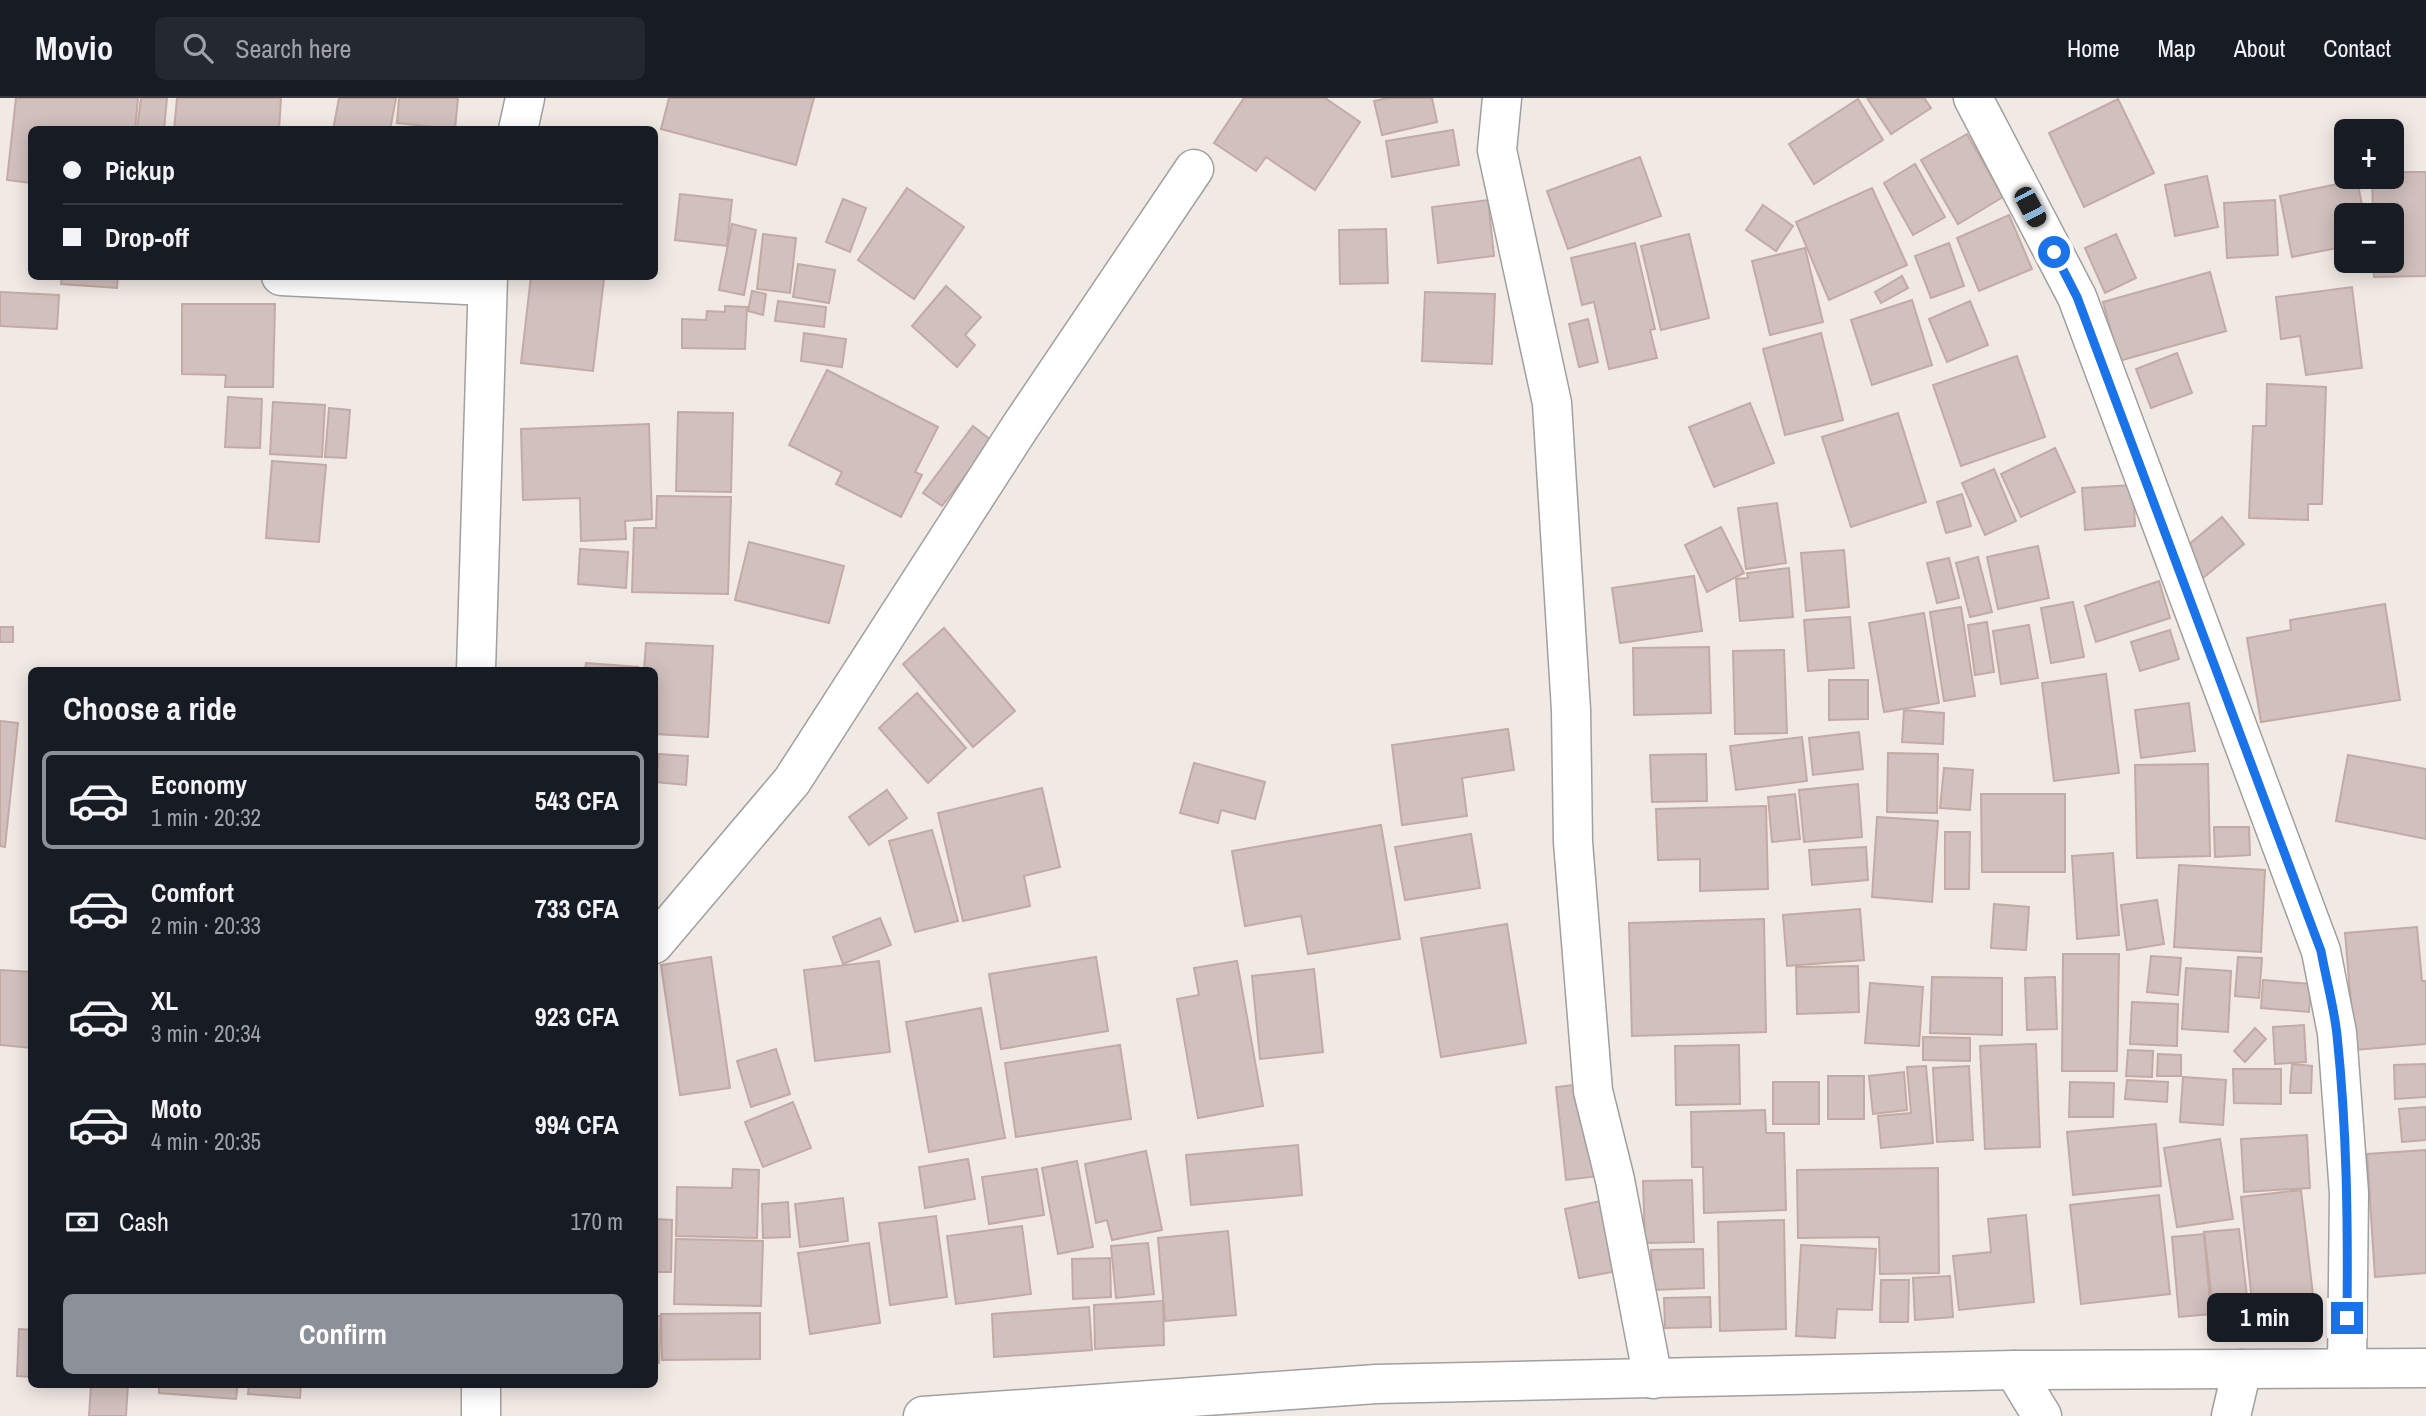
<!DOCTYPE html>
<html lang="en">
<head>
<meta charset="utf-8">
<style>
	:root { --surface:#171b24; --page:#242831; --text:#f1f3f6; --muted:#9ea1a6; --line:#363941; --accent:#8c9099 }
	body { margin:0; font-family:"Archivo Narrow",sans-serif; background:var(--page); color:var(--text); height:100vh; display:flex; flex-direction:column; font-size:26px; white-space:nowrap }
	* { box-sizing:border-box; margin:0 }
	p { font-size:23px; color:var(--muted) }
	.icon { flex:none; width:38px; height:38px; fill:none; stroke:currentColor; stroke-width:2; stroke-linecap:round; stroke-linejoin:round }
	.map { position:relative; flex:1; overflow:hidden }
	.details { position:absolute; left:28px; top:569px; width:630px; height:721px; display:flex; flex-direction:column; background:var(--surface); border-radius:10px; box-shadow:0 4px 18px #0003 }
	.details>* { flex:none }
	.top-card { position:absolute; left:28px; top:28px; width:630px; height:154px; border-radius:10px; box-shadow:0 4px 18px #0003; display:grid; align-content:center; height:154px; padding:0 35px; background:var(--surface) }
	.controls { position:absolute; left:2334px; top:21px; display:grid; gap:14px }
	.controls a { display:grid; place-items:center; width:70px; height:70px; border-radius:10px; background:var(--surface); box-shadow:0 4px 18px #0003; font-size:35px }
	.end { position:absolute; width:32px; height:32px; margin:-16px; border:9px solid #1a73e8; background:#fff; box-shadow:0 0 0 4px #fff }
	.from { border-radius:50% }
	.bubble { position:absolute; height:49px; border-radius:10px; background:var(--surface); box-shadow:0 4px 18px #0003; font-size:23px; font-weight:700; line-height:49px; text-align:center }
	.car { position:absolute; width:21px; height:42px; margin:-21px -10px; border-radius:9px; box-shadow:0 0 5px 2px #0007; background:linear-gradient(#222 24%,#8ab4d8 0 40%,#222 0 76%,#8ab4d8 0 86%,#222 0) }
	.top-card b { display:flex; align-items:center; gap:24px; height:66px; font-size:26px }
	.top-card b+b { border-top:2px solid var(--line) }
	.top-card i { width:18px; height:18px; background:var(--text) }
	ul { padding:0; list-style:none }
	li { display:flex; align-items:center; gap:21px; height:98px; margin:0 14px 10px; padding:0 21px; border:4px solid transparent; border-radius:10px }
	li div { flex:1 }
	li b { display:block; font-size:26px }
	li em { font-style:normal; font-weight:700 }
	li.selected { border-color:var(--accent) }
	li>.icon { width:63px; height:63px; stroke-width:1.5 }
	h2 { padding:0 35px; font-size:32px; line-height:84px }
	.pay { display:flex; align-items:center; gap:18px; height:77px; padding:0 35px; font-size:26px }
	.pay p { margin-inline-start:auto }
	.cta { display:flex; gap:14px; margin-top:auto; padding:14px 35px }
	.cta a { flex:1; height:80px; border-radius:10px; background:var(--accent); color:#fff; font-size:28px; font-weight:700; line-height:80px; text-align:center }
	header { display:flex; align-items:center; gap:42px; box-sizing:border-box; height:98px; padding:0 35px; background:var(--surface); border-bottom:2px solid var(--line) }
	header strong { font-size:33px }
	nav { display:flex; gap:38px; margin-inline-start:auto; font-size:24px }
	.search { width:490px; height:63px; background:var(--page); display:flex; align-items:center; gap:18px; box-sizing:border-box; padding:0 24px; border-radius:10px; color:var(--muted); font-size:26px }
	.map>svg:first-child { display:block }
	.building { fill:#d1c0bd; stroke:#c3aaa5; stroke-width:2 }
	.lines { fill:none; stroke-linecap:round; stroke-linejoin:round }
	.minor-casing { stroke:#a0a0a0; stroke-width:41 }
	.minor { stroke:#fff; stroke-width:38 }
	.route { stroke:#1a73e8; stroke-width:9 }
</style>
</head>
<body>
<header>
<strong>Movio</strong>
<div class="search"><svg class="icon" aria-label="search" viewBox="0 0 24 24"><circle cx="10" cy="10" r="6"/><path d="M15 15l6 6"/></svg>Search here</div>
<nav><a>Home</a><a>Map</a><a>About</a><a>Contact</a></nav>
</header>
<div class="map">
<svg width="2426" height="1318" viewBox="0 0 2426 1318">
	<rect width="100%" height="100%" fill="#f1e9e4"/>
	<!-- building -->
	<g class="building">
		<path d="M16 0H138L135 32H32V85L7 82Z"/>
		<path d="M141 0H167L164 32H137Z"/>
		<path d="M177 0H281L279 32H174Z"/>
		<path d="M339 0H396L390 32H333Z"/>
		<path d="M399 0H458L455 31 397 25Z"/>
		<path d="M669 0H814L796 67 661 31Z"/>
		<path d="M1244 0H1325L1360 24 1315 92 1266 59 1256 73 1214 45Z"/>
		<path d="M1388 0H1432L1437 24 1382 37 1374 3Z"/>
		<path d="M1867 0H1924L1931 10 1891 36Z"/>
		<path d="M1858 1 1883 42 1814 86 1789 46Z"/>
		<path d="M2118 1 2154 75 2084 109 2049 35Z"/>
		<path d="M1453 32 1459 67 1392 79 1386 43Z"/>
		<path d="M1967 36 2003 99 1958 126 1921 62Z"/>
		<path d="M1640 59 1661 118 1568 151 1547 93Z"/>
		<path d="M1915 66 1945 119 1913 137 1884 85Z"/>
		<path d="M2392 74H2426V178L2374 179 2373 163H2392V117H2373L2372 79H2392Z"/>
		<path d="M2207 78 2218 129 2175 138 2165 87Z"/>
		<path d="M2357 82 2364 117H2347V148L2292 159 2280 98Z"/>
		<path d="M907 90 964 129 914 201 858 162Z"/>
		<path d="M1872 90 1907 167 1829 202 1796 124Z"/>
		<path d="M680 96 732 102 727 148 675 142Z"/>
		<path d="M843 101 866 110 850 154 826 144Z"/>
		<path d="M1488 102 1494 158 1438 165 1432 109Z"/>
		<path d="M2275 102 2278 157 2227 160 2224 105Z"/>
		<path d="M1763 107 1793 128 1776 153 1746 132Z"/>
		<path d="M2009 117 2032 171 1979 193 1957 140Z"/>
		<path d="M732 126 756 132 744 197 719 192Z"/>
		<path d="M1386 131 1388 185 1340 186 1339 132Z"/>
		<path d="M763 136 796 140 790 195 757 191Z"/>
		<path d="M1689 136 1709 220 1661 232 1641 148Z"/>
		<path d="M2116 136 2136 180 2105 195 2085 150Z"/>
		<path d="M1635 145 1655 231 1650 232 1657 260 1609 271 1594 204 1582 207 1571 160Z"/>
		<path d="M1949 145 1964 188 1931 200 1915 158Z"/>
		<path d="M1805 150 1823 224 1770 237 1752 163Z"/>
		<path d="M798 166 835 172 829 205 793 199Z"/>
		<path d="M2210 174 2226 233 2119 263 2103 204Z"/>
		<path d="M62 178H118L117 190 61 186Z"/>
		<path d="M531 178 604 181 593 273 521 265Z"/>
		<path d="M1902 178 1908 190 1881 205 1875 194Z"/>
		<path d="M946 188 981 219 965 237 975 247 957 269 912 228Z"/>
		<path d="M2352 189 2362 270 2306 277 2300 238 2281 241 2276 199Z"/>
		<path d="M752 193 766 196 763 217 748 213Z"/>
		<path d="M0 194 59 197 57 231 0 228Z"/>
		<path d="M1425 194 1495 196 1492 266 1422 263Z"/>
		<path d="M1912 202 1932 267 1872 287 1851 222Z"/>
		<path d="M778 203 826 209 824 229 775 223Z"/>
		<path d="M1970 203 1988 247 1947 264 1929 221Z"/>
		<path d="M182 206H275L273 289H225L226 277 182 276Z"/>
		<path d="M725 208 747 209 745 251 682 250V221L706 222 707 213 725 214Z"/>
		<path d="M1588 221 1598 264 1579 269 1569 226Z"/>
		<path d="M804 235 846 241 842 269 801 263Z"/>
		<path d="M1821 235 1843 322 1785 337 1763 251Z"/>
		<path d="M2177 255 2192 295 2151 310 2136 271Z"/>
		<path d="M2017 258 2045 339 1961 368 1933 287Z"/>
		<path d="M827 272 938 329 915 374 922 377 901 419 836 386 842 374 789 347Z"/>
		<path d="M2267 286 2326 289 2322 406H2308V422L2249 420 2253 328H2266Z"/>
		<path d="M228 299 262 301 260 350 225 349Z"/>
		<path d="M273 304 325 307 322 359 270 356Z"/>
		<path d="M1750 305 1774 365 1714 389 1689 329Z"/>
		<path d="M329 310 350 312 346 360 325 359Z"/>
		<path d="M678 314 733 315 731 394 676 393Z"/>
		<path d="M1898 315 1926 404 1851 429 1822 339Z"/>
		<path d="M649 326 652 421 625 423 626 441 581 443 580 400 523 402 521 331Z"/>
		<path d="M973 328 992 343 942 408 923 395Z"/>
		<path d="M2055 350 2075 394 2021 419 2001 376Z"/>
		<path d="M272 363 326 367 319 444 266 440Z"/>
		<path d="M1994 371 2016 423 1985 437 1962 385Z"/>
		<path d="M2133 387 2135 428 2085 432 2082 390Z"/>
		<path d="M1962 396 1971 428 1946 435 1937 404Z"/>
		<path d="M657 398 731 399 728 496 632 494 634 430H656Z"/>
		<path d="M1777 405 1786 465 1746 471 1738 410Z"/>
		<path d="M2222 419 2244 446 2203 480 2181 453Z"/>
		<path d="M1721 429 1744 475 1707 494 1685 447Z"/>
		<path d="M749 444 844 468 829 525 735 502Z"/>
		<path d="M2038 448 2049 500 1998 511 1987 459Z"/>
		<path d="M580 451 628 454 626 490 578 486Z"/>
		<path d="M1844 452 1849 509 1806 513 1801 455Z"/>
		<path d="M1978 459 1992 514 1970 519 1956 465Z"/>
		<path d="M1949 460 1959 500 1937 505 1927 465Z"/>
		<path d="M1789 470 1793 519 1740 523 1736 481 1748 480 1747 475Z"/>
		<path d="M1694 478 1702 533 1620 545 1612 490Z"/>
		<path d="M2159 483 2170 520 2096 544 2085 508Z"/>
		<path d="M2073 504 2084 559 2051 565 2041 510Z"/>
		<path d="M2385 506 2400 602 2261 624 2247 540 2291 532 2290 522Z"/>
		<path d="M1961 509 1975 598 1944 603 1930 514Z"/>
		<path d="M1924 515 1939 605 1884 614 1869 525Z"/>
		<path d="M1850 519 1854 570 1808 573 1804 522Z"/>
		<path d="M1987 524 1994 574 1975 577 1968 527Z"/>
		<path d="M2029 527 2038 580 2001 586 1993 533Z"/>
		<rect x="0" y="529" width="13" height="15"/>
		<path d="M944 530 1015 613 973 649 903 566Z"/>
		<path d="M2170 532 2179 561 2140 573 2131 544Z"/>
		<path d="M646 545 713 548 708 639 654 636V572H644Z"/>
		<path d="M1709 549 1711 615 1634 617 1633 550Z"/>
		<path d="M1784 552 1787 635 1735 636 1733 553Z"/>
		<path d="M586 565 638 569 637 572H585Z"/>
		<path d="M2106 576 2119 675 2054 683 2042 585Z"/>
		<path d="M1829 582H1868V621L1829 622Z"/>
		<path d="M917 595 966 650 928 685 879 630Z"/>
		<path d="M2189 605 2195 653 2141 660 2135 612Z"/>
		<path d="M1904 612 1944 615 1943 646 1902 644Z"/>
		<path d="M0 623 18 625 5 749 0 748Z"/>
		<path d="M1508 631 1514 672 1462 680 1467 718 1402 727 1392 647Z"/>
		<path d="M1859 634 1863 671 1813 677 1809 640Z"/>
		<path d="M1802 639 1807 683 1736 692 1730 648Z"/>
		<path d="M1888 655 1938 656 1937 715 1887 714Z"/>
		<path d="M659 656 688 658 686 687 656 684Z"/>
		<path d="M1706 656 1707 703 1652 704 1650 657Z"/>
		<path d="M2348 657 2426 671V741L2336 723Z"/>
		<path d="M1194 665 1265 684 1255 721 1221 712 1218 725 1180 715Z"/>
		<path d="M2208 666 2210 758 2137 760 2135 667Z"/>
		<path d="M1944 670 1973 672 1970 712 1940 710Z"/>
		<path d="M1858 686 1862 739 1804 744 1799 692Z"/>
		<path d="M1042 690 1060 769 1024 778 1030 808 963 823 938 715Z"/>
		<path d="M887 692 907 720 869 747 849 719Z"/>
		<path d="M1795 696 1800 741 1772 744 1768 699Z"/>
		<path d="M1981 696H2065V774H1982Z"/>
		<path d="M1766 708 1768 791 1700 793V761L1658 762 1656 711Z"/>
		<path d="M1877 719 1938 723 1932 804 1872 799Z"/>
		<path d="M1381 727 1400 841 1308 856 1301 818 1245 828 1232 753Z"/>
		<path d="M2214 729H2249L2250 757 2215 759Z"/>
		<path d="M932 732 958 823 915 834 889 743Z"/>
		<path d="M1945 734H1970L1969 791H1945Z"/>
		<path d="M1471 736 1480 790 1405 802 1395 749Z"/>
		<path d="M1866 749 1868 782 1812 787 1809 752Z"/>
		<path d="M2113 755 2119 837 2077 841 2072 758Z"/>
		<path d="M2179 767 2265 772 2261 854 2174 849Z"/>
		<path d="M2157 802 2164 846 2127 852 2121 807Z"/>
		<path d="M1994 806 2029 809 2026 852 1991 850Z"/>
		<path d="M1860 811 1864 862 1787 868 1783 817Z"/>
		<path d="M880 820 891 847 843 866 833 839Z"/>
		<path d="M1764 821 1766 934 1632 938 1629 825Z"/>
		<path d="M1507 826 1526 945 1441 959 1421 840Z"/>
		<path d="M2417 829 2422 883H2426V946L2355 952 2345 835Z"/>
		<path d="M2063 856H2119L2117 973H2062Z"/>
		<path d="M2151 858 2181 860 2178 897 2147 894Z"/>
		<path d="M711 859 730 990 680 997 661 867Z"/>
		<path d="M1096 859 1108 933 1001 951 989 876Z"/>
		<path d="M2238 859 2262 860 2259 900 2235 898Z"/>
		<path d="M879 863 890 954 815 963 804 872Z"/>
		<path d="M1237 863 1263 1008 1198 1020 1177 901 1199 897 1194 870Z"/>
		<path d="M1858 868 1859 914 1797 916 1796 869Z"/>
		<path d="M2186 870 2231 873 2228 934 2182 931Z"/>
		<path d="M1314 871 1323 954 1260 961 1252 878Z"/>
		<path d="M0 872 32 874V950L0 947Z"/>
		<path d="M1932 879 2002 880V937L1930 935Z"/>
		<path d="M2055 879 2057 931 2027 932 2025 880Z"/>
		<path d="M2263 882 2311 886 2309 914 2261 910Z"/>
		<path d="M1870 885 1923 889 1919 948 1865 945Z"/>
		<path d="M2132 904 2178 906 2177 948 2130 946Z"/>
		<path d="M981 910 1005 1040 929 1054 906 924Z"/>
		<path d="M2304 927 2306 964 2275 966 2273 929Z"/>
		<path d="M2255 930 2266 941 2245 964 2234 953Z"/>
		<path d="M1923 939 1970 940V963L1923 962Z"/>
		<path d="M2036 946 2040 1049 1985 1051 1980 948Z"/>
		<path d="M1120 947 1131 1021 1016 1039 1005 965Z"/>
		<path d="M1739 947 1740 1006 1676 1007 1675 948Z"/>
		<path d="M776 951 790 996 751 1009 737 963Z"/>
		<path d="M2128 952 2153 953 2152 979 2126 978Z"/>
		<path d="M2158 956 2181 957V978H2157Z"/>
		<path d="M2292 966 2312 968 2311 995H2290Z"/>
		<path d="M2426 966V999L2395 1001 2394 967Z"/>
		<path d="M1926 968 1933 1045 1881 1050 1878 1018 1911 1015 1907 969Z"/>
		<path d="M1969 968 1973 1042 1937 1044 1933 970Z"/>
		<path d="M2233 971H2281V1006L2234 1005Z"/>
		<path d="M1904 974 1907 1012 1873 1016 1869 978Z"/>
		<rect x="1828" y="978" width="36" height="43"/>
		<path d="M2183 979 2226 982 2223 1027 2180 1024Z"/>
		<path d="M2127 982 2168 984 2167 1004 2125 1001Z"/>
		<rect x="1773" y="984" width="46" height="42"/>
		<path d="M2070 984 2114 985 2113 1019H2069Z"/>
		<path d="M1589 985 1599 1078 1566 1082 1556 989Z"/>
		<path d="M793 1004 811 1050 763 1069 745 1024Z"/>
		<path d="M2426 1009V1042L2402 1044 2399 1011Z"/>
		<path d="M1765 1012 1766 1035H1784L1786 1112 1704 1115 1703 1069H1692L1691 1014Z"/>
		<path d="M2156 1026 2161 1088 2073 1097 2067 1034Z"/>
		<path d="M2307 1037 2310 1090 2244 1094 2241 1041Z"/>
		<path d="M2220 1041 2233 1121 2177 1129 2164 1050Z"/>
		<path d="M1298 1047 1302 1097 1191 1107 1186 1057Z"/>
		<path d="M2426 1052V1175L2375 1179 2367 1056Z"/>
		<path d="M1146 1053 1162 1132 1112 1142 1107 1122 1096 1125 1085 1066Z"/>
		<path d="M968 1061 975 1101 925 1110 919 1069Z"/>
		<path d="M1077 1063 1093 1149 1058 1156 1042 1070Z"/>
		<path d="M1938 1070 1939 1175 1880 1176 1879 1139 1798 1140 1797 1072Z"/>
		<path d="M733 1071 759 1072 757 1140 676 1138 677 1089 732 1090Z"/>
		<path d="M1037 1071 1044 1117 989 1126 982 1079Z"/>
		<path d="M1692 1082 1694 1144 1645 1145 1643 1083Z"/>
		<path d="M2301 1092 2313 1197 2252 1204 2241 1099Z"/>
		<path d="M2159 1097 2170 1196 2081 1206 2070 1107Z"/>
		<path d="M843 1100 848 1143 800 1149 795 1106Z"/>
		<path d="M1609 1101 1623 1172 1579 1180 1565 1111Z"/>
		<path d="M788 1104 790 1139 763 1140 762 1106Z"/>
		<path d="M2026 1117 2034 1204 1959 1212 1953 1158 1991 1154 1988 1121Z"/>
		<path d="M936 1118 947 1199 890 1207 879 1125Z"/>
		<path d="M654 1121 672 1122 671 1174H654Z"/>
		<path d="M1784 1122 1786 1231 1720 1233 1718 1124Z"/>
		<path d="M1022 1128 1031 1196 956 1206 947 1138Z"/>
		<path d="M2239 1131 2248 1207 2213 1212 2204 1134Z"/>
		<path d="M1228 1133 1236 1217 1165 1223 1158 1140Z"/>
		<path d="M2204 1136 2211 1216 2179 1219 2172 1139Z"/>
		<path d="M676 1141 763 1143 761 1208 674 1206Z"/>
		<path d="M869 1145 880 1225 810 1236 798 1155Z"/>
		<path d="M1148 1145 1154 1196 1116 1200 1111 1148Z"/>
		<path d="M1801 1147 1876 1151 1872 1212 1837 1211 1835 1240 1796 1238Z"/>
		<path d="M1703 1151 1704 1190 1653 1192 1651 1152Z"/>
		<path d="M1110 1160 1111 1199 1073 1201 1072 1161Z"/>
		<path d="M1950 1178 1953 1219 1915 1222 1913 1180Z"/>
		<path d="M1881 1182H1909L1908 1224H1880Z"/>
		<path d="M1710 1199 1711 1229 1665 1230 1664 1200Z"/>
		<path d="M1163 1203 1164 1247 1095 1251 1094 1207Z"/>
		<path d="M1089 1209 1092 1252 994 1259 992 1216Z"/>
		<path d="M760 1215V1261L662 1262 661 1216Z"/>
		<path d="M654 1218H661L659 1265H654Z"/>
		<path d="M19 1231 32 1232V1279L17 1278Z"/>
		<path d="M91 1286H128L126 1318H89Z"/>
		<path d="M159 1286H238L236 1301 159 1295Z"/>
		<path d="M249 1286H301L300 1300 248 1296Z"/>
	</g>
	<g class="lines">
		<defs>
			<g id="minor">
				<path d="M1502 0 1497 52 1552 305 1571 612 1573 744 1593 993 1615 1082 1653 1281"/>
				<path d="M1973 0 2077 199 2321 853 2337 935 2349 1095 2347 1269"/>
				<path d="M518 32 525 0"/>
				<path d="M281 178 486 188"/>
				<path d="M476 572 488 178"/>
				<path d="M654 846 792 683 1020 329 1194 71"/>
				<path d="M2014 1272 2042 1318"/>
				<path d="M481 1286V1318"/>
				<path d="M923 1318 1376 1286 2014 1272 2426 1270"/>
				<path d="M2231 1318 2242 1271"/>
			</g>
		</defs>
		<!-- minor casing -->
		<use href="#minor" class="minor-casing"/>
		<!-- minor -->
		<use href="#minor" class="minor"/>
	</g>
	<g class="lines">
		<!-- route -->
		<path class="route" d="M2054 154 2077 199 2321 853C2326 881 2334 909 2337 937 2347 1032 2348 1125 2347 1220"/>
	</g>
</svg>
<div class="controls">
<a>+</a>
<a>−</a>
</div>
<i class="end from" style="left:2054px;top:154px"></i>
<i class="end" style="left:2347px;top:1220px"></i>
<div class="bubble" style="left:2207px;top:1195px;width:116px">1 min</div>
<i class="car" style="left:2030px;top:109px;rotate:152deg"></i>
<div class="top-card">
<b><i class="from"></i>Pickup</b>
<b><i></i>Drop-off</b>
</div>
<section class="details">
<h2>Choose a ride</h2>
<ul>
<li class="selected"><svg class="icon" aria-label="car" viewBox="0 0 24 24"><path d="M5 17H2v-5l4-1 3-4h7l3 4 3 1v5h-3M9 17h6M6 11h13"/><circle cx="7" cy="17" r="2"/><circle cx="17" cy="17" r="2"/></svg><div><b>Economy</b><p>1 min · 20:32</p></div><em>543 CFA</em></li>
<li><svg class="icon" aria-label="car" viewBox="0 0 24 24"><path d="M5 17H2v-5l4-1 3-4h7l3 4 3 1v5h-3M9 17h6M6 11h13"/><circle cx="7" cy="17" r="2"/><circle cx="17" cy="17" r="2"/></svg><div><b>Comfort</b><p>2 min · 20:33</p></div><em>733 CFA</em></li>
<li><svg class="icon" aria-label="car" viewBox="0 0 24 24"><path d="M5 17H2v-5l4-1 3-4h7l3 4 3 1v5h-3M9 17h6M6 11h13"/><circle cx="7" cy="17" r="2"/><circle cx="17" cy="17" r="2"/></svg><div><b>XL</b><p>3 min · 20:34</p></div><em>923 CFA</em></li>
<li><svg class="icon" aria-label="car" viewBox="0 0 24 24"><path d="M5 17H2v-5l4-1 3-4h7l3 4 3 1v5h-3M9 17h6M6 11h13"/><circle cx="7" cy="17" r="2"/><circle cx="17" cy="17" r="2"/></svg><div><b>Moto</b><p>4 min · 20:35</p></div><em>994 CFA</em></li>
</ul>
<div class="pay"><svg class="icon" aria-label="cash" viewBox="0 0 24 24"><path d="M3 7h18v10H3z"/><circle cx="12" cy="12" r="2"/></svg>Cash<p>170 m</p></div>
<div class="cta"><a>Confirm</a></div>
</section>
</div>
</body>
</html>
